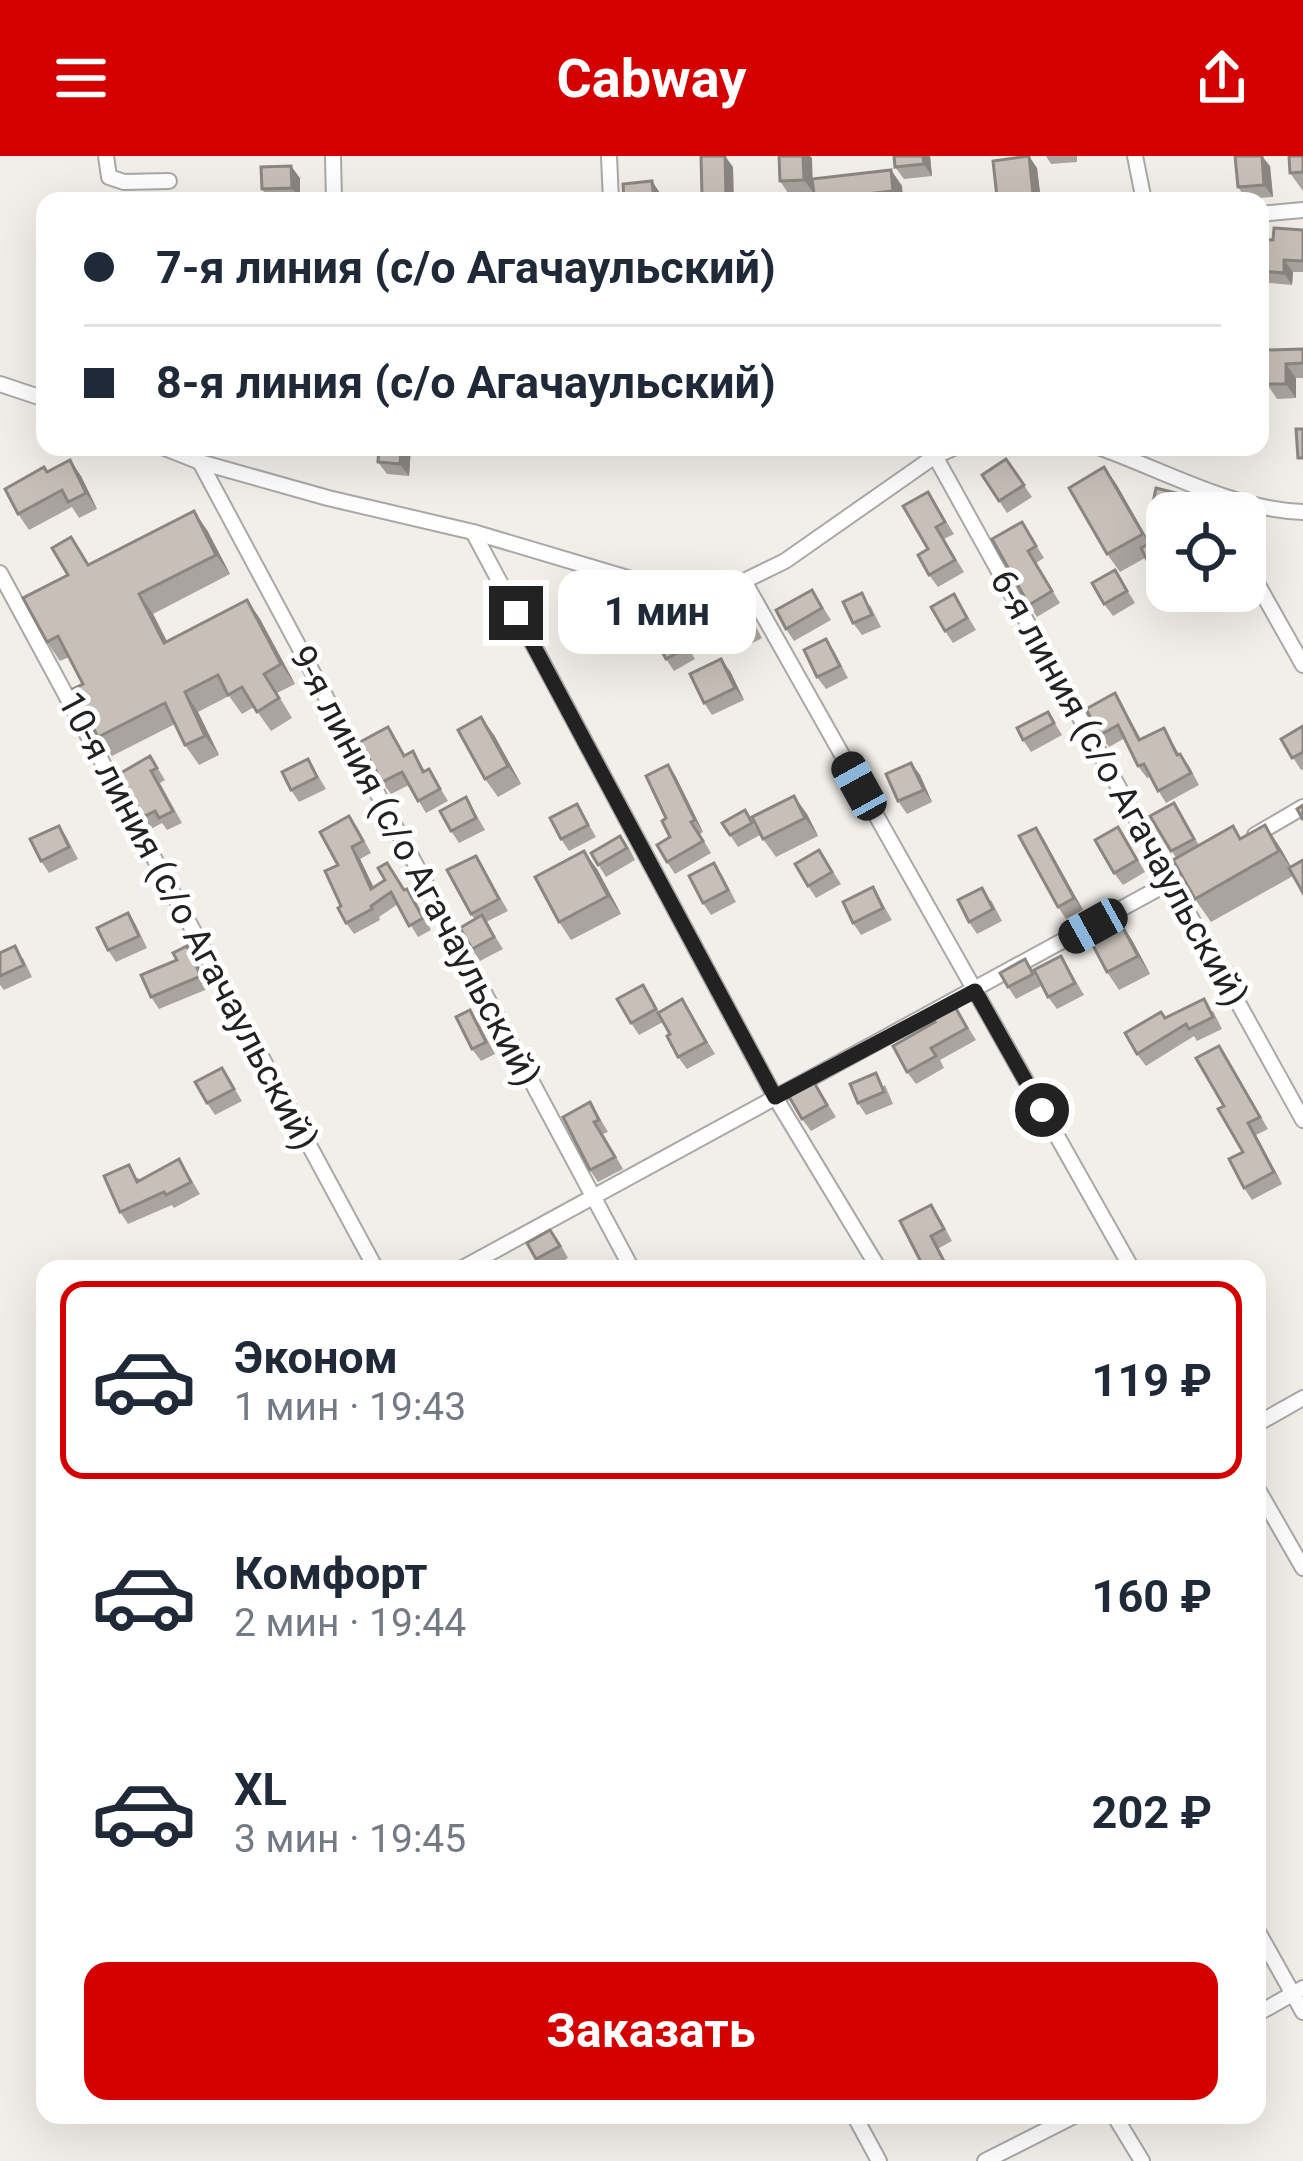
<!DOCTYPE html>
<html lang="ru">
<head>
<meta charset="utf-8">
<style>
	:root { --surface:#fff; --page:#f6f6f7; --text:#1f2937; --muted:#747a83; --line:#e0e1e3; --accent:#d40000 }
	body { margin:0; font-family:Roboto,sans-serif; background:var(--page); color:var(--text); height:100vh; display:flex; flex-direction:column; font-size:45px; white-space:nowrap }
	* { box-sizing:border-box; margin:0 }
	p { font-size:39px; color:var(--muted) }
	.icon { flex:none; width:66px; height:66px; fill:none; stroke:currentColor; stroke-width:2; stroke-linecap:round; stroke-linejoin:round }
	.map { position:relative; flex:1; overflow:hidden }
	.drawer { position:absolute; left:36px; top:1104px; width:1230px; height:864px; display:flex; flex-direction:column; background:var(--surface); border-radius:24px; box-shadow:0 12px 48px #0002 }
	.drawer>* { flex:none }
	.top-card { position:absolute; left:36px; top:36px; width:1233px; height:264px; border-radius:24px; box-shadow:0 12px 48px #0002; display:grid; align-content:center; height:264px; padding:0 48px; background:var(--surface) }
	.buttons { position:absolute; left:1146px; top:336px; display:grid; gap:24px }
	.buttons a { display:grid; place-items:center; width:120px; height:120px; border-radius:24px; background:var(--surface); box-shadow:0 12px 48px #0002; font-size:60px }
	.end { position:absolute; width:54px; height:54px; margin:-27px; border:15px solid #222; background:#fff; box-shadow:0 0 0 6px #fff }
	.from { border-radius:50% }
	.bubble { position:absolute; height:84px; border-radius:24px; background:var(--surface); box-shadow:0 12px 48px #0002; font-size:39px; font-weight:700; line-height:84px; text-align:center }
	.car { position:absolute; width:36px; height:72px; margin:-36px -18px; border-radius:15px; box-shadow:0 0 9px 3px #0007; background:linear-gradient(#222 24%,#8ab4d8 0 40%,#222 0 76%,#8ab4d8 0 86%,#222 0) }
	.top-card b { display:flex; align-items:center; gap:42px; height:114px; font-size:45px }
	.top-card b+b { border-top:3px solid var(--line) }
	.top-card i { width:30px; height:30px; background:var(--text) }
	ul { padding:21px 0 0; list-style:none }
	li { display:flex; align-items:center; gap:36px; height:198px; margin:0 24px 18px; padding:0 24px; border:6px solid transparent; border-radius:24px }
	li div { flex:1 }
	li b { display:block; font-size:45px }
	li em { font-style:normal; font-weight:700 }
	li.selected { border-color:var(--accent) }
	li>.icon { width:108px; height:108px; stroke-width:1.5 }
	.cta { display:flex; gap:24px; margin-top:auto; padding:24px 48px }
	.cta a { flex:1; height:138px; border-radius:24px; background:var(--accent); color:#fff; font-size:48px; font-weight:700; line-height:138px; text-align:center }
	header { display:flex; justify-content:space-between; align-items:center; height:156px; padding:0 48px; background:var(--accent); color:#fff; font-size:54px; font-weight:700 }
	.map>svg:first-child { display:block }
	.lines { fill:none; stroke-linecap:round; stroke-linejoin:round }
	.street-casing { stroke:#a9a9a9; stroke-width:18 }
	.street { stroke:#fff; stroke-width:14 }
	.wall { fill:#aba49e }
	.shaded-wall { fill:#8b8681 }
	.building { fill:#c7bfb8; stroke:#8b8681; stroke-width:3 }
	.route { stroke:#222; stroke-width:15 }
	.labels { text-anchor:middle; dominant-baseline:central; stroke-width:10; stroke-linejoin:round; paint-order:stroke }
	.street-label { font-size:36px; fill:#222; stroke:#fff }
</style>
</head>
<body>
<header><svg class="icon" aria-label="menu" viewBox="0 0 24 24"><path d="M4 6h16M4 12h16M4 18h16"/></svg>Cabway<svg class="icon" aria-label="share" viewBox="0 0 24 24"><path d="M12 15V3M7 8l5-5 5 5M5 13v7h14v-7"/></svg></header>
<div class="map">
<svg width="1303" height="2005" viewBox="0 0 1303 2005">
	<rect width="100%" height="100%" fill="#f2efe9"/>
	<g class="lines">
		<defs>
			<g id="street">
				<path d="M106 0 109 21 124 26 169 25"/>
				<path d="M333 0 334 45"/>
				<path d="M609 0 611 45"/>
				<path d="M1135 0 1144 45"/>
				<path d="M1260 58 1303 54"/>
				<path d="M0 228 45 243"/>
				<path d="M162 291 200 306 328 342 473 376 631 423 687 433 744 425 785 405 935 300 956 291"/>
				<path d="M1098 291C1166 315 1230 353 1303 356"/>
				<path d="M935 300 1303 964"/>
				<path d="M200 306 632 1113"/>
				<path d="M473 376 775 941 879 1113"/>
				<path d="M1245 406 1303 509"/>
				<path d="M0 417 376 1113"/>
				<path d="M744 425 1132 1113"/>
				<path d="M1255 679 1303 651"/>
				<path d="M461 1113 1194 713"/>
				<path d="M1257 1268 1303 1242"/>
				<path d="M1257 1332 1303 1412"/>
				<path d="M1257 1774 1303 1856"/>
				<path d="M1257 1858 1303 1832"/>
				<path d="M854 1959 879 2005"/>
				<path d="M1114 1959 1142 2005"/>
				<path d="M985 2005 1076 1959"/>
			</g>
		</defs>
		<!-- street casing -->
		<use href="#street" class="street-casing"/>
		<!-- street -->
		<use href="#street" class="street"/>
	</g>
	<!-- wall -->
	<g class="wall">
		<path d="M779 0H810L812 23 891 14 902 30 903 45H815L812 23 813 36 788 37 780 25Z"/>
		<path d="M930 0 932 20 904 23 895 11Z"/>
		<path d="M1046 0H1077V6L1051 8Z"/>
		<path d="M1303 0V35L1290 17Z"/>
		<path d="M1270 10 1273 41 1246 43 1238 31Z"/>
		<path d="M1037 12 1041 45H1000L997 41Z"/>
		<path d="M300 22V44L270 45 262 33Z"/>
		<path d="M1303 74V116H1293L1292 129 1260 126V83L1273 84Z"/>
		<path d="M1303 193V222H1296V242L1277 243 1267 228 1266 194Z"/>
		<path d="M379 291H411L409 320 387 318 378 306Z"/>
		<path d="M1006 303 1032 341 1007 357 982 319Z"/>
		<path d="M1104 311 1150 387 1167 386V424L1161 428 1145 402 1120 416 1107 398Z"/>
		<path d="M47 315 81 320 97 353 79 362 72 351 29 374 18 358Z"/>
		<path d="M928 336 954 378 944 383 964 416 938 431 929 419Z"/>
		<path d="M1196 352 1195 357H1167V370L1159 368 1151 356Z"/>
		<path d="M1022 366 1044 402 1036 407 1060 447 1037 461 1029 449Z"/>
		<path d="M207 374 230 418 153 458 167 485 247 444 260 463 295 528 277 537 292 562 271 575 254 551 242 558 229 540 198 556 219 599 199 609 185 589 175 568 112 600 98 581 83 528 69 501 60 505 47 486 89 408Z"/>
		<path d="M1115 414 1135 447 1113 460 1104 448Z"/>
		<path d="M812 434 831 464 794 485 786 473Z"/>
		<path d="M870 449 881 471 862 479 853 467Z"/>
		<path d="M962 451 976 474 953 487 945 475Z"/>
		<path d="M746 452 762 482 736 496 728 484Z"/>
		<path d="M672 466 695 503 674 515 666 503Z"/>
		<path d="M834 495 848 522 826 533 817 521Z"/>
		<path d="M730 515 744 544 712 559 704 547Z"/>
		<path d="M1115 537 1141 583 1164 572 1179 598H1180L1189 610 1199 629 1166 647 1150 621 1147 622 1138 610 1125 582 1109 591 1100 579Z"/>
		<path d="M1048 556 1062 579 1031 596 1023 584Z"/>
		<path d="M1303 570V613L1301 614 1281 583Z"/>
		<path d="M388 571 405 599 413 595 425 615 429 613 448 645 426 657 409 629 391 638 382 626Z"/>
		<path d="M494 579 521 628 498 641 485 623Z"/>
		<path d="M150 600 165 624 160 627 182 667 167 674 162 667 151 673 143 661Z"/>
		<path d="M308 603 326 633 299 646 291 634Z"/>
		<path d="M911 607 920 619 932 646 907 658 898 645Z"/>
		<path d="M668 609 676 621 703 676 700 678 711 697 675 718 667 706 670 681 666 662Z"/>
		<path d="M466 641 485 674 459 687 451 675Z"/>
		<path d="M1174 647 1199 689 1241 682 1265 669 1281 693 1291 711 1293 720 1211 766 1195 743 1176 702 1150 660Z"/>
		<path d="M577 648 596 681 569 695 561 683Z"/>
		<path d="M745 654 760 679 738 691 730 679Z"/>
		<path d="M807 658 818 680 776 701 763 683Z"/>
		<path d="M59 670 67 682 78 703 49 717 41 705Z"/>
		<path d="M357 671 371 697 360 703 373 732 405 734 415 744 431 774 418 781 398 748 379 761 380 764 354 778 346 767 341 750 338 709Z"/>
		<path d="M1036 672 1083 754 1066 763 1058 751Z"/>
		<path d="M1126 683 1145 716 1123 729 1114 717Z"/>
		<path d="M629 692 635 704 606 721 591 697Z"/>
		<path d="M819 694 841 728 816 742 808 730Z"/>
		<path d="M476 700 508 755 486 766 503 793 480 805 472 793 475 764 471 758Z"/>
		<path d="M597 713 621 758 571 784 559 766Z"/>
		<path d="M722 719 736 746 711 759 703 747Z"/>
		<path d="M873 731 892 764 861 779 853 767Z"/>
		<path d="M991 744 1002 765 977 778 969 766Z"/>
		<path d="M128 757 136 769 147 792 116 806 108 794Z"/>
		<path d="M1120 766 1132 784 1150 818 1119 834 1107 816Z"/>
		<path d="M187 790 195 803 210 832 159 853 151 841Z"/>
		<path d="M0 797 23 802 32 821 4 834 0 829Z"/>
		<path d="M1061 800 1084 839 1057 853 1048 841Z"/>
		<path d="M1025 803 1041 830 1016 843 1008 831Z"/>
		<path d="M651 841 659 856 682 843 715 898 687 913 678 901 670 878 663 866 639 879 631 867Z"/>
		<path d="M954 849 976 884 940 904 944 912 916 928 907 916 935 866Z"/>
		<path d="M1213 855 1222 873 1197 885 1194 880 1146 910 1137 898 1165 862Z"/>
		<path d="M478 866 495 898 481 905 472 893Z"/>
		<path d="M1227 902 1268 973 1256 979 1282 1028 1252 1044 1244 1032 1243 996 1224 950Z"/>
		<path d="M222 912 242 945 215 959 207 947Z"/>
		<path d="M812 923 836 961 811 975 802 963Z"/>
		<path d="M885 929 893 948 866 959 858 947Z"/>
		<path d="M598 959 608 976 603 978 623 1013 598 1026 590 1014 563 961Z"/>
		<path d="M179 1003 200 1038 174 1052 172 1049 128 1068 120 1056 138 1021 140 1025Z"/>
		<path d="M939 1061 952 1085 939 1092 922 1108 900 1065Z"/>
		<path d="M559 1086 568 1102 549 1113H543L536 1103Z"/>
	</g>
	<!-- shaded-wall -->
	<g class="shaded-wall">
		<path d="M725 0 733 11 734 45 726 41Z"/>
		<path d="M803 0H810L812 2 813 36 804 24Z"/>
		<path d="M923 0H930L932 20 924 8Z"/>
		<path d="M1029 0 1037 12 1041 45H1039L1033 37Z"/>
		<path d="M1262 0 1270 10 1273 41 1264 29Z"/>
		<path d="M291 10 300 22V44L292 32Z"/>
		<path d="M891 14 902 30 903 45H899L893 35Z"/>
		<path d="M652 25 660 37 661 45H654Z"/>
		<path d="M1284 104 1293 116 1292 129 1284 117Z"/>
		<path d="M1286 208 1296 222V242L1286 228Z"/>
		<path d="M401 291H411L409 320 400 308Z"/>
		<path d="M70 304 81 320 97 353 86 337Z"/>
		<path d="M1104 311 1117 329 1155 396 1143 378Z"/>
		<path d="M1188 340 1196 352 1195 357H1183Z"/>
		<path d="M194 355 207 374 230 418 216 399Z"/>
		<path d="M139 438 153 458 177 506 164 487Z"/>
		<path d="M247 444 260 463 295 528 281 508Z"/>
		<path d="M721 503 730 515 744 544 735 532Z"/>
		<path d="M185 536 198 556 219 599 205 580Z"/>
		<path d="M481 561 494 579 521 628 508 610Z"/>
		<path d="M911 607 920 619 932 646 924 634Z"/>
		<path d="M668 609 676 621 703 676 695 664Z"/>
		<path d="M794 640 807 658 818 680 805 662Z"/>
		<path d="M1265 669 1281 693 1295 718 1279 695Z"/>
		<path d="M1036 672 1044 684 1083 754 1074 742Z"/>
		<path d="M352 691 360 703 380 744 371 733Z"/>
		<path d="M584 695 597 713 621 758 608 740Z"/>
		<path d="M1120 766 1132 784 1150 818 1138 800Z"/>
		<path d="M187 790 195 803 210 832 201 820Z"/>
		<path d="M1248 967 1256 979 1282 1028 1274 1016Z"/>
	</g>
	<!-- building -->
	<g class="building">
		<path d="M701 0H725L726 41 739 40 740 45H685V42L702 41Z"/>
		<path d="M779 0H803L804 24 780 25Z"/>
		<path d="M894 0H923L924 8 895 11Z"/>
		<path d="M1029 0 1033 37 997 41 993 5Z"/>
		<path d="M1235 0H1262L1264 29 1238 31Z"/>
		<path d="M1289 0H1303V16L1290 17Z"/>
		<path d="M291 10 292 32 262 33 261 11Z"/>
		<path d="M891 14 893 35 846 40V45H815L812 23Z"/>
		<path d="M652 25 654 45H624L623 28Z"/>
		<path d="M1274 72 1303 74V105L1284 104V117L1260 115V83L1273 84Z"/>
		<path d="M1303 193V207L1286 208V228H1267L1266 194Z"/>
		<path d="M1296 273H1303V302H1298Z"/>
		<path d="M379 291H401L400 308 378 306Z"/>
		<path d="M1006 303 1024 329 999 345 982 319Z"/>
		<path d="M70 304 86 337 68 346 62 334 18 358 5 333 44 311 47 316Z"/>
		<path d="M1104 311 1143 378 1107 398 1069 332Z"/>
		<path d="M1156 332 1188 340 1183 357H1167V359L1151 356Z"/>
		<path d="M928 336 945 366 936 371 955 404 929 419 918 399 928 393 903 350Z"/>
		<path d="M194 355 216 399 139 438 164 487 247 444 281 508 264 518 279 542 257 556 242 531 228 539 218 519 185 536 205 580 185 589 165 547 98 581 73 533 83 528 58 480 47 486 23 442 68 419 52 392 71 381 88 409Z"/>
		<path d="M1022 366 1036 390 1028 395 1052 435 1029 449 992 383Z"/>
		<path d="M1163 381 1167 389V408L1153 416 1141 392Z"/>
		<path d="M1115 414 1127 435 1104 448 1092 427Z"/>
		<path d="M812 434 822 452 786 473 776 454Z"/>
		<path d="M862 437 872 459 853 467 843 446Z"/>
		<path d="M954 438 967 462 945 475 931 451Z"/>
		<path d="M737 440 753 470 728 484 711 454Z"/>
		<path d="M672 466 687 491 666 503 652 477Z"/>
		<path d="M826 483 840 510 817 521 804 494Z"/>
		<path d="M721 503 735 532 704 547 690 518Z"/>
		<path d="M1115 537 1139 584 1164 572 1177 599 1180 598 1191 617 1158 635 1144 608 1138 610 1118 569 1100 579 1086 553Z"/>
		<path d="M1048 556 1054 567 1023 584 1017 572Z"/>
		<path d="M481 561 508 610 485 623 458 574Z"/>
		<path d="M1303 570V596L1292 602 1281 583Z"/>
		<path d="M388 571 404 600 413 595 423 616 429 613 440 633 418 645 402 616 382 626 360 586Z"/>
		<path d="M150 600 157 612 151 615 173 655 159 662 155 655 143 661 119 618Z"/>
		<path d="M308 603 317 621 291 634 282 616Z"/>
		<path d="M911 607 924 634 898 645 886 618Z"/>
		<path d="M668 609 695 664 691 666 703 685 667 706 657 689 670 681 662 665 666 662 646 620Z"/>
		<path d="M794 640 805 662 763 683 752 661Z"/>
		<path d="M466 641 476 662 451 675 440 655Z"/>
		<path d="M1174 647 1194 683 1171 695 1150 660Z"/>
		<path d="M577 648 588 669 561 683 550 662Z"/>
		<path d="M1303 649V664L1297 653Z"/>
		<path d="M745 654 752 667 730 679 722 667Z"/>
		<path d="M349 660 363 685 352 691 371 733 385 724 378 712 387 707 404 734 407 733 423 762 409 770 391 736 371 750 372 753 346 767 338 752 341 750 325 715 338 709 320 676Z"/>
		<path d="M1265 669 1279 695 1195 743 1173 704 1233 670 1240 683Z"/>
		<path d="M59 670 69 691 41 705 30 683Z"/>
		<path d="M1118 671 1137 704 1114 717 1095 684Z"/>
		<path d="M1036 672 1074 742 1058 751 1019 680Z"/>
		<path d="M620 680 627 692 598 709 591 697Z"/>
		<path d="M819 694 832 716 808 730 795 708Z"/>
		<path d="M584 695 608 740 559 766 535 721Z"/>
		<path d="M476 700 499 743 471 758 447 714Z"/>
		<path d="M1303 704V737L1289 712Z"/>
		<path d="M714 707 728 734 703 747 689 720Z"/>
		<path d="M873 731 883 752 853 767 843 746Z"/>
		<path d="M982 732 993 753 969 766 958 744Z"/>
		<path d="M128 757 139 780 108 794 97 772Z"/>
		<path d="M482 759 494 781 472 793 460 772Z"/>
		<path d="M1120 766 1138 800 1107 816 1089 782Z"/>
		<path d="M15 790 24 809 0 820V797Z"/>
		<path d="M187 790 201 820 151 841 141 819 177 804 173 797Z"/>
		<path d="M1061 800 1075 827 1048 841 1034 814Z"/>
		<path d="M1025 803 1033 818 1008 831 1000 817Z"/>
		<path d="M643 829 656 853 631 867 617 843Z"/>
		<path d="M682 843 706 886 678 901 667 880 670 878 658 857Z"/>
		<path d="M1204 843 1213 861 1189 873 1186 868 1137 898 1125 877 1161 856 1165 862Z"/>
		<path d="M954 849 967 872 931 892 936 900 907 916 893 890 935 866 932 861Z"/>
		<path d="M470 854 486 886 472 893 456 861Z"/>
		<path d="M1219 890 1260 961 1248 967 1274 1016 1244 1032 1229 1003 1243 996 1218 953 1224 950 1196 902Z"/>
		<path d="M222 912 234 933 207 947 195 926Z"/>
		<path d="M876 917 884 936 858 947 850 928Z"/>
		<path d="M812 923 827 949 802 963 787 937Z"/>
		<path d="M590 946 599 964 594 966 615 1001 590 1014 563 961Z"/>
		<path d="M179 1003 191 1026 166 1039 164 1036 120 1056 104 1020 129 1009 137 1026Z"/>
		<path d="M931 1049 944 1073 931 1080 948 1113H913L922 1108 900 1065Z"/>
		<path d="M550 1074 560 1090 536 1103 527 1087Z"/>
	</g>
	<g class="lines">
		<!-- route -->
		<path class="route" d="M516 457 775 941 975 835 1042 954"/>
	</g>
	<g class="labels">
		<!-- street labels -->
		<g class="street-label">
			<text transform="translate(1119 632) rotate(61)">6-я линия (с/о Агачаульский)</text>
			<text transform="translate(415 710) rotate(62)">9-я линия (с/о Агачаульский)</text>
			<text transform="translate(188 765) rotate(62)">10-я линия (с/о Агачаульский)</text>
		</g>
	</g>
</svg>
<div class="buttons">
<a><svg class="icon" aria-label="locate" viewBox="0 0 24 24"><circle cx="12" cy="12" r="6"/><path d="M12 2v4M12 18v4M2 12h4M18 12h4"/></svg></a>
</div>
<i class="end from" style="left:1042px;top:954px"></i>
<i class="end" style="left:516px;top:457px"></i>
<div class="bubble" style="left:558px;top:414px;width:198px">1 мин</div>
<i class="car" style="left:859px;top:630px;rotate:331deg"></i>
<i class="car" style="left:1093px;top:770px;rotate:241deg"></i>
<div class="top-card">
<b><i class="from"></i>7-я линия (с/о Агачаульский)</b>
<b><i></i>8-я линия (с/о Агачаульский)</b>
</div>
<section class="drawer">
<ul>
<li class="selected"><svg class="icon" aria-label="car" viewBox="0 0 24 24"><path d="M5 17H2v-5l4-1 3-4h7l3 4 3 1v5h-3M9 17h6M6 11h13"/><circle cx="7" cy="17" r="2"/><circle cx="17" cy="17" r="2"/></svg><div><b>Эконом</b><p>1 мин · 19:43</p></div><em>119 ₽</em></li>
<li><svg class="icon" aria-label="car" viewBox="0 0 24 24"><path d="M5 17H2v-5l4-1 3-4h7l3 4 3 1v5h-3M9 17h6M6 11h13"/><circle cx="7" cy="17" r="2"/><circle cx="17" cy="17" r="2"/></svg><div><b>Комфорт</b><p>2 мин · 19:44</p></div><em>160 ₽</em></li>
<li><svg class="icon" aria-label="car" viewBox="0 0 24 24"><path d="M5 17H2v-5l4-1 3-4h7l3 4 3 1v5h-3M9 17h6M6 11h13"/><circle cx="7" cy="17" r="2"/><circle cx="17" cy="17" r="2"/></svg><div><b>XL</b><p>3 мин · 19:45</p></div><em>202 ₽</em></li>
</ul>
<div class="cta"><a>Заказать</a></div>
</section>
</div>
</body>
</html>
